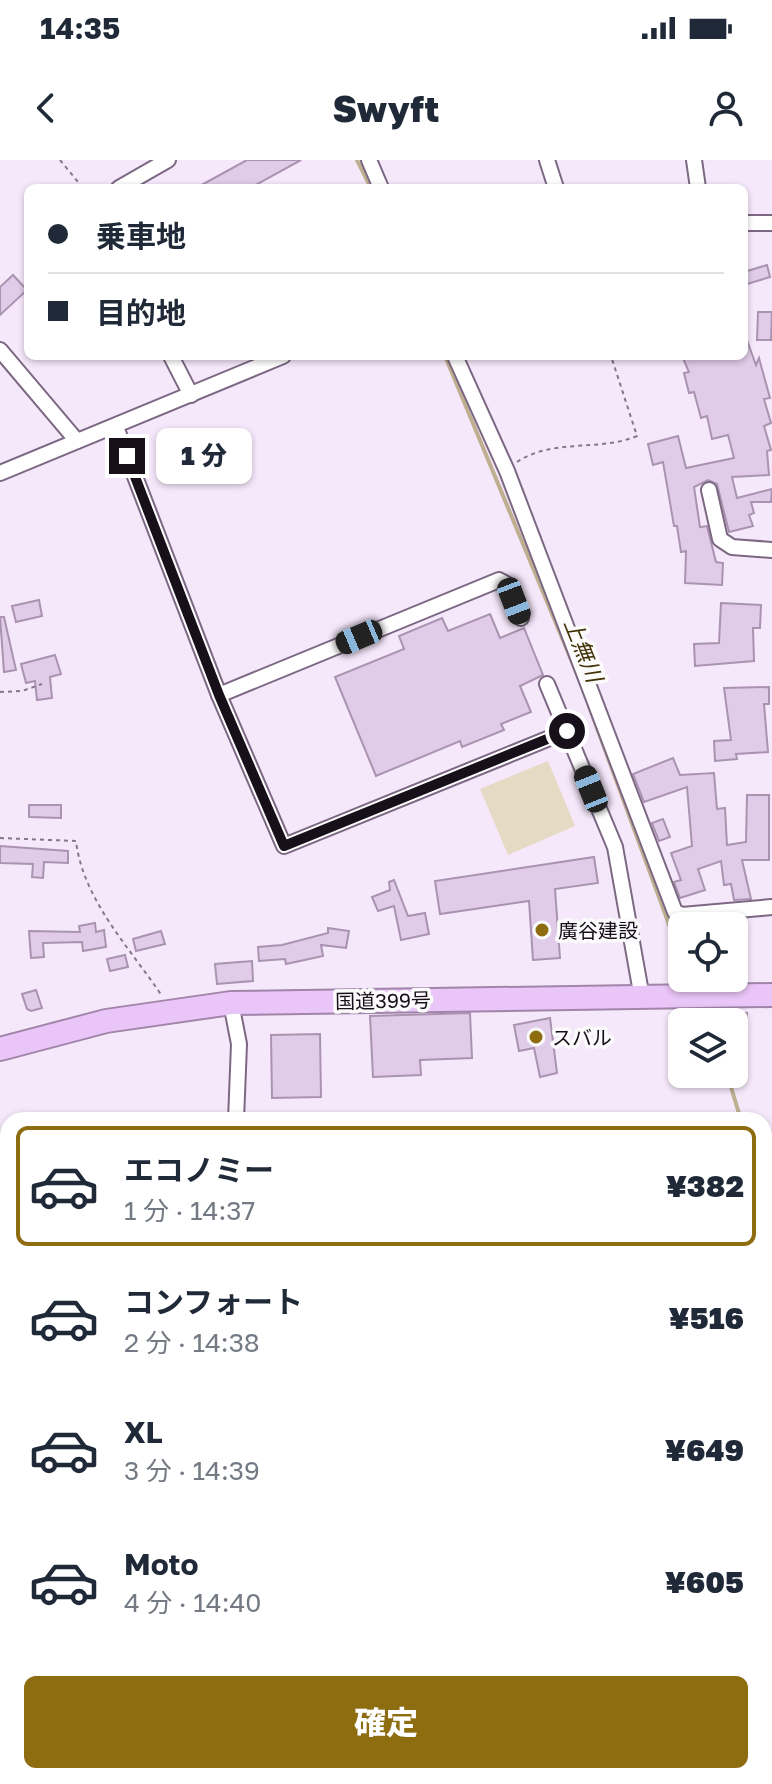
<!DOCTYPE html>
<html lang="ja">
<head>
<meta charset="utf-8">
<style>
	:root { --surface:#fff; --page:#f6f6f7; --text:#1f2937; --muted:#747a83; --line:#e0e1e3; --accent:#8e6c10 }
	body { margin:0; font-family:"Golos Text","Noto Sans JP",sans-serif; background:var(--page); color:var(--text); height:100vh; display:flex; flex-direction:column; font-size:30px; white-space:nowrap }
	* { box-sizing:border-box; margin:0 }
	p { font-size:26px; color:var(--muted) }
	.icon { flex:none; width:44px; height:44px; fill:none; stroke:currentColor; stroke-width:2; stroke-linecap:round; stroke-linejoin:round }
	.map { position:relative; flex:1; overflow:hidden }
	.sheet { position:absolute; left:0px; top:952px; width:772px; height:672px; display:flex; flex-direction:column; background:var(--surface); border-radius:24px 24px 0 0; box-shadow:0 2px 6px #0004 }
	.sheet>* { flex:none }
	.banner { position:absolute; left:24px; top:24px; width:724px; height:176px; border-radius:12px; box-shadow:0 2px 6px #0004; display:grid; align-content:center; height:176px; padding:0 24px; background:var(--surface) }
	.buttons { position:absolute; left:668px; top:752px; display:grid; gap:16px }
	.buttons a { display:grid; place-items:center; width:80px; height:80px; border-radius:12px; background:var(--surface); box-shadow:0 2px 6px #0004; font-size:40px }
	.end { position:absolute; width:36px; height:36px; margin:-18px; border:10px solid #170f19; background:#fff; box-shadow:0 0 0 4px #fff }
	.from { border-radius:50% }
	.bubble { position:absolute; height:56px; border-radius:12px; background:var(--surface); box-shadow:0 2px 6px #0004; font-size:26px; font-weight:800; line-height:56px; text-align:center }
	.car { position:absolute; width:24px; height:48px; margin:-24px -12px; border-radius:10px; box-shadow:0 0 6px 2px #0007; background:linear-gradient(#222 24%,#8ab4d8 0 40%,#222 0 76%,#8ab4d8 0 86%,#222 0) }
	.banner b { display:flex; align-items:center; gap:28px; height:76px; font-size:30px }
	.banner b+b { border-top:2px solid var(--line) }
	.banner i { width:20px; height:20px; background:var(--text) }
	ul { padding:14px 0 0; list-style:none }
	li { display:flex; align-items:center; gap:24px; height:120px; margin:0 16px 12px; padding:0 8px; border:4px solid transparent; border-radius:12px }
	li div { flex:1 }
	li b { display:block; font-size:30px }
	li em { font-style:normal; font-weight:800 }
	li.on { border-color:var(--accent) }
	li>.icon { width:72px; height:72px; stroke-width:1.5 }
	.cta { display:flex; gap:16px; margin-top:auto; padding:16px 24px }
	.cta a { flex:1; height:92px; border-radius:12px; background:var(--accent); color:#fff; font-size:32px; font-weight:800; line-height:92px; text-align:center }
	.status { display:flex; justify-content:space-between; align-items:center; height:56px; padding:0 40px; background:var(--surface); direction:ltr }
	.status svg { height:22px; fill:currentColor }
	header { display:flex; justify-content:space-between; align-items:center; height:104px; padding:0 24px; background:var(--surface); font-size:36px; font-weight:800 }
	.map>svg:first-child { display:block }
	.green { fill:#e5dac4 }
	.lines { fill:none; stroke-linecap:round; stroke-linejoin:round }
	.stream { stroke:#bdaf8f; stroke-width:4 }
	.river { stroke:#bdaf8f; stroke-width:22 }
	.building { fill:#e0cbe8; stroke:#a993b1; stroke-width:2 }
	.minor-casing { stroke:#7d6884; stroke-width:18 }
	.highway-casing { stroke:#a085a9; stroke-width:26 }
	.path { stroke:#837887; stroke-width:2; stroke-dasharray:4 4; stroke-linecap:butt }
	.minor { stroke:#fff; stroke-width:14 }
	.highway { stroke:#eac5f7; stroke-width:22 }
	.route { stroke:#170f19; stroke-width:10 }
	.poi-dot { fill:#8e6c10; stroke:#fbfbfb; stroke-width:3 }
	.labels { text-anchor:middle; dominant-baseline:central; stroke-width:7; stroke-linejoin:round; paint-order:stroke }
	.poi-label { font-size:20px; fill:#170f19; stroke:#fbfbfb; text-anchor:start }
	.street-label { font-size:20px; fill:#170f19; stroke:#fbfbfb }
	.water-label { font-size:22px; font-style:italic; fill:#413107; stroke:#fbfbfb }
</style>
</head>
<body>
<div class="status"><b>14:35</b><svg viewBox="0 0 49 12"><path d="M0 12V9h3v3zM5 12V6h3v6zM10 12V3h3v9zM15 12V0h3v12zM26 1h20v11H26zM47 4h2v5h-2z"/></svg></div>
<header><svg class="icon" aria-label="back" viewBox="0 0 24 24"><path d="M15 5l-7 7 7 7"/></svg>Swyft<svg class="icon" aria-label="person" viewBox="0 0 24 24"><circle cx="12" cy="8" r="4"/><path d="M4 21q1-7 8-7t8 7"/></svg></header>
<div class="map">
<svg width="772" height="1624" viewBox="0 0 772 1624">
	<rect width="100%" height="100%" fill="#f6e8fb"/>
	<!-- green -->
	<path class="green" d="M548 601 575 666 508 695 480 629Z"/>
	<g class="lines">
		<!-- stream -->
		<g class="stream">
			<path d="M357 0 371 28"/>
			<path d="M445 196 582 526"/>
			<path d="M589 546 682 800"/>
			<path d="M689 818 691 825"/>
			<path d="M700 848 706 862"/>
			<path d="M727 914 741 960"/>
			<path d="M678 1616V1624"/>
		</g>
		<!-- river -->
		<g class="river">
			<path d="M0 1359 8 1383"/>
			<path d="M56 1616 58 1624"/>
		</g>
	</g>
	<!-- building -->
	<g class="building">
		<path d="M247 0H301L250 28H196Z"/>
		<path d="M767 105 770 117 744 125V112Z"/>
		<path d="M13 115 27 130 0 155V127Z"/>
		<path d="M758 152H772L771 180H757Z"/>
		<path d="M745 175 756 205 759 198 770 238 764 239 771 263 764 266 771 290 767 291 769 315 732 317 737 338 772 329 771 342H751L754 353 749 355 753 366 729 372 717 324 708 320 694 327 700 367 707 366 716 402 723 403 722 425 685 423 686 391 681 392 677 366H674L663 302 653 305 648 284 678 276 686 308 734 298 728 275 712 279 707 256 701 258 694 232 689 233 684 213 689 212 682 196H744Z"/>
		<path d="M39 440 42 456 16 462 12 446Z"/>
		<path d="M721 443 761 445 760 468H753L754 501 695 506 694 484 719 483Z"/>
		<path d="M490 454 500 478 524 468 543 515 520 526 531 552 501 564 504 570 462 587 460 581 376 616 335 517 404 489 399 476 442 458 448 471Z"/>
		<path d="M0 457H4L16 510 4 512Z"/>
		<path d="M55 495 61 514 50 517 52 538 37 540 35 521 26 523 21 504Z"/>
		<path d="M769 527V544H764L768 592 736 594 737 599 715 601 714 581 731 580 724 528Z"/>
		<path d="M673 598 680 615 714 613 717 649 725 648 727 685 746 682 747 635H769V700H742L751 739 734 740 731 724 724 725 721 701 698 709 705 730 680 738 674 722 681 720 671 693 692 686 687 627 644 642 633 614Z"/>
		<path d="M29 645H61V658L29 657Z"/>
		<path d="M663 659 670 677 659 681 652 663Z"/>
		<path d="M0 686 68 691V703L44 702 43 718 32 717 33 704 0 703Z"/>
		<path d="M594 697 598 723 555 729 560 798 533 800 529 741 440 754 435 721Z"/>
		<path d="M394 720 408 756 425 753 429 774 401 780 394 746 378 751 372 737 390 730 389 722Z"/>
		<path d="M741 760 744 784 734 785V766H712L711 762Z"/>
		<path d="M95 763 96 772 104 770 106 787 83 791 82 782 43 783 44 797 31 798 29 771 80 772 79 766Z"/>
		<path d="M328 768 349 771 346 788 321 785 323 796 286 804 285 799 259 801 258 787 282 785 328 773Z"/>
		<path d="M161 771 165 784 136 791 133 779Z"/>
		<path d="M125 795 128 807 110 811 107 799Z"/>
		<path d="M252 801 253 821 217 824 215 804Z"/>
		<path d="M36 830 42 848 31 851 27 849 22 834Z"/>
		<path d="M712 852 747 853V862H712Z"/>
		<path d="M470 853 472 898 420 900 421 915 373 917 370 856Z"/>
		<path d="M550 858 557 913 540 917 534 888 519 891 514 865Z"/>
		<path d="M320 874 321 937 272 938 271 875Z"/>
	</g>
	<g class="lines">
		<defs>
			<g id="minor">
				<path d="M369 0 381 28"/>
				<path d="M547 0 556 28"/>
				<path d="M694 0 698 28"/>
				<path d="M119 28 168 0"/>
				<path d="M744 63H772"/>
				<path d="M0 190 77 281"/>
				<path d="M171 196 191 235"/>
				<path d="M455 196 507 311 675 752 682 755 772 747"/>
				<path d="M116 267 219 535 284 686 567 571"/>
				<path d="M0 313 283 196"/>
				<path d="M709 330 720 379 732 387 772 390"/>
				<path d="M547 524 615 687 642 838"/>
				<path d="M219 535 499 420 508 425 521 458"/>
				<path d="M231 843 239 884 236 960"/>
				<path d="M0 1141 8 1154"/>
				<path d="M0 1200 8 1197"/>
				<path d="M0 1591 8 1590"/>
				<path d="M326 1616 327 1624"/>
			</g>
			<path id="highway" d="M0 889 106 861 231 843 772 835"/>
		</defs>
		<!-- minor casing -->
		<use href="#minor" class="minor-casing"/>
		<!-- highway casing -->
		<use href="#highway" class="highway-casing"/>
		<!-- path -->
		<g class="path">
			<path d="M60 0 83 28"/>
			<path d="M517 302C553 278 599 292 637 276L611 196"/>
			<path d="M0 532 22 531 42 524"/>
			<path d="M0 678 76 681C83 740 130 788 162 836"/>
		</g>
		<!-- minor -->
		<use href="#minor" class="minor"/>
		<!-- highway -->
		<use href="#highway" class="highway"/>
	</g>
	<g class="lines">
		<!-- route -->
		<path class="route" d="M127 296 219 535 284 686 567 571"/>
	</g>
	<!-- markers -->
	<g class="poi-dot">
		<circle cx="542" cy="770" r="8"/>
		<circle cx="536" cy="877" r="8"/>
	</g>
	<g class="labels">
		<!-- poi labels -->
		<g class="poi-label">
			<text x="558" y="770">廣谷建設</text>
			<text x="552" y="877">スバル</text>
		</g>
		<!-- street labels -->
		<g class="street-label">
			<text transform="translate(383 840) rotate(-1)">国道399号</text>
		</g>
		<!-- water labels -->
		<g class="water-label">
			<text transform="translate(584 490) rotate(68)">上無川</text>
		</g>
	</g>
</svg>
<div class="buttons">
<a><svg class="icon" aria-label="locate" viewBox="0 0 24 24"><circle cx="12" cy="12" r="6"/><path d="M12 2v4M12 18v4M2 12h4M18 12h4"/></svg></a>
<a><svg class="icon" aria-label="layers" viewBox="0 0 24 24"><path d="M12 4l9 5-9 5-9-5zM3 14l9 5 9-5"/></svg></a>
</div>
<i class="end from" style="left:567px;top:571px"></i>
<i class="end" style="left:127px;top:296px"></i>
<div class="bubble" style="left:156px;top:268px;width:96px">1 分</div>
<i class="car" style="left:514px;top:441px;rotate:159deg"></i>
<i class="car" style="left:359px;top:477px;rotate:247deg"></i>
<i class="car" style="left:591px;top:629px;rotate:338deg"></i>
<div class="banner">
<b><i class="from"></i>乗車地</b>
<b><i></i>目的地</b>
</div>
<section class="sheet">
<ul>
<li class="on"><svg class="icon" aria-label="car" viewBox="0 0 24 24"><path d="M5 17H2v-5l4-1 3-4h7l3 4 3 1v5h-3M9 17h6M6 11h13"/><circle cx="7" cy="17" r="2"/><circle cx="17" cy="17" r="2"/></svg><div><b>エコノミー</b><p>1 分 · 14:37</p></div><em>¥382</em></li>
<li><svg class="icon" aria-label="car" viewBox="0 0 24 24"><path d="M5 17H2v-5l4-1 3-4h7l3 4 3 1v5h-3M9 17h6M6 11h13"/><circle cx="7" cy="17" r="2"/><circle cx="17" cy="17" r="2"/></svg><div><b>コンフォート</b><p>2 分 · 14:38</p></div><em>¥516</em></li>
<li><svg class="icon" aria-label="car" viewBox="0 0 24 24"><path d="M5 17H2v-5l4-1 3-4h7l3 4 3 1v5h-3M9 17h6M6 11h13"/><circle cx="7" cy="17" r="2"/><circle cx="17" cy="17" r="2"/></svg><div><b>XL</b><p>3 分 · 14:39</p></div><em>¥649</em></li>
<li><svg class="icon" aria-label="car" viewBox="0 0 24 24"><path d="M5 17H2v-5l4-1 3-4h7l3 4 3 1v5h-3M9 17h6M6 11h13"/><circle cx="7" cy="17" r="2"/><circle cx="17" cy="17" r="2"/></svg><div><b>Moto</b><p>4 分 · 14:40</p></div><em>¥605</em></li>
</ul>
<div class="cta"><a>確定</a></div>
</section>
</div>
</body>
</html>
